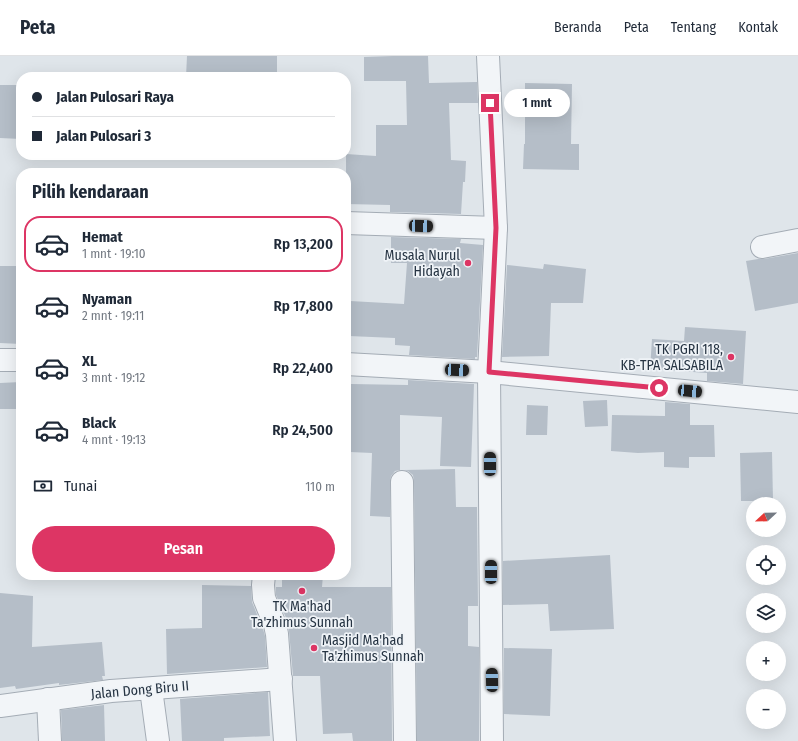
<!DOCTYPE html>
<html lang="id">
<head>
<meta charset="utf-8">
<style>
	:root { --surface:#fff; --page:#f2f2f3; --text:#1f2937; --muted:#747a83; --line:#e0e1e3; --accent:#dd3564 }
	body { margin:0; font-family:"Fira Sans Condensed",sans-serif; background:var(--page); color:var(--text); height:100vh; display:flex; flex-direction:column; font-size:15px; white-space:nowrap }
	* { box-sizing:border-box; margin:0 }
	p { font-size:13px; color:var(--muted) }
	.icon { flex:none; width:22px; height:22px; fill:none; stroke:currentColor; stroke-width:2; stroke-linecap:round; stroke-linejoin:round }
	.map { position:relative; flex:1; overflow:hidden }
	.sheet { position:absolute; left:16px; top:112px; width:335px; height:412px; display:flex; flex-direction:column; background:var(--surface); border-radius:16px; box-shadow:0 4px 16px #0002 }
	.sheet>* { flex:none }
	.guide { position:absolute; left:16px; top:16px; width:335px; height:88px; border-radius:16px; box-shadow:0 4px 16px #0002; display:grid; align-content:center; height:88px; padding:0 16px; background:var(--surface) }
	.needle { width:26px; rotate:248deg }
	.controls { position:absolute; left:746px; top:441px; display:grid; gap:8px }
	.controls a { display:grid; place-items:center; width:40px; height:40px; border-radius:50%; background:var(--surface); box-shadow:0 4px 16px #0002; font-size:20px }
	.end { position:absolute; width:18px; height:18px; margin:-9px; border:5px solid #dd3564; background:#fff; box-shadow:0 0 0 2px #fff }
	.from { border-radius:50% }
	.bubble { position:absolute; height:28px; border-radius:14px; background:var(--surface); box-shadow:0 4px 16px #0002; font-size:13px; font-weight:600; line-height:28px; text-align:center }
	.car { position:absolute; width:12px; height:24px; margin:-12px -6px; border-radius:5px; box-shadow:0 0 3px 1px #0007; background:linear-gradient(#222 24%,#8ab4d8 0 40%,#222 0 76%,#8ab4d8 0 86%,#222 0) }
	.guide b { display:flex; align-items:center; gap:14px; height:38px; font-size:15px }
	.guide b+b { border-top:1px solid var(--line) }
	.guide i { width:10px; height:10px; background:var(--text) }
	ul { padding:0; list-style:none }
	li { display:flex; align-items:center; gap:12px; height:56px; margin:0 8px 6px; padding:0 8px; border:2px solid transparent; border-radius:16px }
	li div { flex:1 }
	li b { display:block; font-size:15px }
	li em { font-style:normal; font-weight:600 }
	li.selected { border-color:var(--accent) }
	li>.icon { width:36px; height:36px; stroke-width:1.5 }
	h2 { padding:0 16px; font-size:18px; line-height:48px }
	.pay { display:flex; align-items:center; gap:10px; height:44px; padding:0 16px; font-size:15px }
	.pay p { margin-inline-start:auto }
	.action { display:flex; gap:8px; margin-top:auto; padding:8px 16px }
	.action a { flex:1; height:46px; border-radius:24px; background:var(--accent); color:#fff; font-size:16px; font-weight:600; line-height:46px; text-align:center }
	header { display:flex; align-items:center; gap:24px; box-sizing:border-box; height:56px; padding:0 20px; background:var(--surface); border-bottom:1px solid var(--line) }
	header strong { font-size:19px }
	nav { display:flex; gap:22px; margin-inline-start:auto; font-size:14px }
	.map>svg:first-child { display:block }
	.building { fill:#b5bec8 }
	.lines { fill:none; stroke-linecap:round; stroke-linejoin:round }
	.minor-casing { stroke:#a4acb5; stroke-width:24 }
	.minor { stroke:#f2f5f8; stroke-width:22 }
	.route { stroke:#dd3564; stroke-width:5 }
	.poi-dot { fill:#dd3564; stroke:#eff3f7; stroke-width:1.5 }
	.labels { text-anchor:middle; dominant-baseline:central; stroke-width:3.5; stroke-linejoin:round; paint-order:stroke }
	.poi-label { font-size:14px; fill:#263443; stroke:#eff3f7; text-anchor:end }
	.street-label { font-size:14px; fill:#263443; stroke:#eff3f7 }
</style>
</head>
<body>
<header>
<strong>Peta</strong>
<nav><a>Beranda</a><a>Peta</a><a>Tentang</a><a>Kontak</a></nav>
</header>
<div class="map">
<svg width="798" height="685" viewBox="0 0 798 685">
	<rect width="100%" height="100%" fill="#dfe5ea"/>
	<!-- building -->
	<g class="building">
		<path d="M187 0H277V21H186Z"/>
		<path d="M393 0H428L429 27 477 26 478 47H449L451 104 466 105 465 126H463L461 158 390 156V149L346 148V98L376 100V69H407L406 25H364V1Z"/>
		<path d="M525 27 572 28 571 88H579V114L523 113 524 88H525Z"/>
		<path d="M0 29H21V83L0 82Z"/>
		<path d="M391 181 461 183 460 187 483 189 477 301H475V303L409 299 410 290 395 289V282L349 280 350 245 404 248 407 207H391Z"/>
		<path d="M798 197V247L755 255 746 205 758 203H764Z"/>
		<path d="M544 208 586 213 583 247H551L549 300 502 301 507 209 543 213Z"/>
		<path d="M0 210H21V288L0 287Z"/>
		<path d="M685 271 746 275 743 328 707 325V317L650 313 652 283 684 285Z"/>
		<path d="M408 324 474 328 471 411 440 410 442 361 400 359V414L395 415 391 420 390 426V461L370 460 372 397 350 396 351 328 408 329Z"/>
		<path d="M21 326V353H0V327Z"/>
		<path d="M607 344 608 370 585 371 583 345Z"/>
		<path d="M665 346 690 348V369H714L715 401H689V412L664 411V396L638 397 611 395 612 359 665 360Z"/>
		<path d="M527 349 548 350 547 379H526Z"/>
		<path d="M772 396 773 445H741L740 397Z"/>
		<path d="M455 413 456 451H477L478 550H468V590L479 591V685H417L414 426 413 419 408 415 404 414Z"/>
		<path d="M610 499 614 573 550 575 548 548 503 549V505Z"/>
		<path d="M282 519H323L322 531H391L392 685H353L352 677 323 678 320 620H293L289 575 287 564 276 539V531H282Z"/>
		<path d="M202 529 251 530 252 546 263 573 265 580 267 611 167 618 166 573 202 572Z"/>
		<path d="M0 537 33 540 32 591 102 586 105 620H102L103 624 59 629V627L16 633 15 630 0 632Z"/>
		<path d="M504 592 552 593 550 660 504 658Z"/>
		<path d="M268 636 270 680 224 682V685H182L180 643Z"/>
		<path d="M104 649 105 685H62L61 654Z"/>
	</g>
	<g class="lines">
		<defs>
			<g id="minor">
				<path d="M488 0 496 172 489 316 492 685"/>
				<path d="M346 167 496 172"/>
				<path d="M762 191 798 184"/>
				<path d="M0 304H21"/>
				<path d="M346 308 489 316 798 346"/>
				<path d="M402 426 405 685"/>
				<path d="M264 519 263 529 264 542 275 569 277 578 285 685"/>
				<path d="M151 633 158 685"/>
				<path d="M48 643 50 685"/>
				<path d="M0 650 111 635 281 623"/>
			</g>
		</defs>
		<!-- minor casing -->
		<use href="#minor" class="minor-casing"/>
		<!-- minor -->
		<use href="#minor" class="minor"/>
	</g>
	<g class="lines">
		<!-- route -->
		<path class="route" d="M490 47 496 172 489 316 659 332"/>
	</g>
	<!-- markers -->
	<g class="poi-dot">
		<circle cx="468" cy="207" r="4"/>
		<circle cx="731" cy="301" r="4"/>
		<circle cx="302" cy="535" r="4"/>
		<circle cx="314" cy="592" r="4"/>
	</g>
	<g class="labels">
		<!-- poi labels -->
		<g class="poi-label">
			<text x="460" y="199">Musala Nurul<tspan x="460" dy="16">Hidayah</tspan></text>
			<text x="723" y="293">TK PGRI 118,<tspan x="723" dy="16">KB-TPA SALSABILA</tspan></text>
			<text x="302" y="550" text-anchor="middle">TK Ma'had<tspan x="302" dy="16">Ta'zhimus Sunnah</tspan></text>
			<text x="322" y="584" text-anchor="start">Masjid Ma'had<tspan x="322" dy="16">Ta'zhimus Sunnah</tspan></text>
		</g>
		<!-- street labels -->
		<g class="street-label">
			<text transform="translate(140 634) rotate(-5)">Jalan Dong Biru II</text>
		</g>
	</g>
</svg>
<div class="controls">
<a><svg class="needle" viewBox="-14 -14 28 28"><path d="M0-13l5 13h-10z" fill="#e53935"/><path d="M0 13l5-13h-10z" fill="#747a83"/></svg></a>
<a><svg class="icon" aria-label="locate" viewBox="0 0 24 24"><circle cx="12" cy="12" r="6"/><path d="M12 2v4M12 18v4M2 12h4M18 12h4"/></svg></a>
<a><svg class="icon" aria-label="layers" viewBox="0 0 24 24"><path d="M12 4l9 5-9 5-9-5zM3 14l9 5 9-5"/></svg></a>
<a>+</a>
<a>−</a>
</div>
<i class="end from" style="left:659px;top:332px"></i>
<i class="end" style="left:490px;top:47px"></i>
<div class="bubble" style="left:504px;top:33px;width:66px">1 mnt</div>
<i class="car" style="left:421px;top:170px;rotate:92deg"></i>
<i class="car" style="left:457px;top:314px;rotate:93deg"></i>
<i class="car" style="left:690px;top:335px;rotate:95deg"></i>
<i class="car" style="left:490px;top:408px;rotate:0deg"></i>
<i class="car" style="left:491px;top:516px;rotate:0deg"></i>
<i class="car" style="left:492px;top:624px;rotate:359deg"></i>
<div class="guide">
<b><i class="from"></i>Jalan Pulosari Raya</b>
<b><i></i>Jalan Pulosari 3</b>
</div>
<section class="sheet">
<h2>Pilih kendaraan</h2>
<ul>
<li class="selected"><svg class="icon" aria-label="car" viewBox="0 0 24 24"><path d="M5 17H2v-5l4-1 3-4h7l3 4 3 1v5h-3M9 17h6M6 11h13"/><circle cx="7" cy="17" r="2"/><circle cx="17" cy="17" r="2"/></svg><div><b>Hemat</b><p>1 mnt · 19:10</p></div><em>Rp 13,200</em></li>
<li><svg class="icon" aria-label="car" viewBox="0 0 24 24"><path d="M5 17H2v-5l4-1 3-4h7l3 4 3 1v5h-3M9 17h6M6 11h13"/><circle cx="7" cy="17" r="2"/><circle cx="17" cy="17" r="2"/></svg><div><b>Nyaman</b><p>2 mnt · 19:11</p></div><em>Rp 17,800</em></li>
<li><svg class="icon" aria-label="car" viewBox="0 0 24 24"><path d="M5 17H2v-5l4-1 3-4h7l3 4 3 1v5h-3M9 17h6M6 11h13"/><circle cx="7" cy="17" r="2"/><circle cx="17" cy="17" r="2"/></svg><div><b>XL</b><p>3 mnt · 19:12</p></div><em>Rp 22,400</em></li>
<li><svg class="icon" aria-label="car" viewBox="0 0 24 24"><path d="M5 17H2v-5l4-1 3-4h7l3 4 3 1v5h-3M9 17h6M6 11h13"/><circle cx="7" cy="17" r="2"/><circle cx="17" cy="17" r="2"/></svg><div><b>Black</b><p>4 mnt · 19:13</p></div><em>Rp 24,500</em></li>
</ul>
<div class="pay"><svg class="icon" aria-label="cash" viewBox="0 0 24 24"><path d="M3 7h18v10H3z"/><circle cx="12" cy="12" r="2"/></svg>Tunai<p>110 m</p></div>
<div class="action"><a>Pesan</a></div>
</section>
</div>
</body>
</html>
